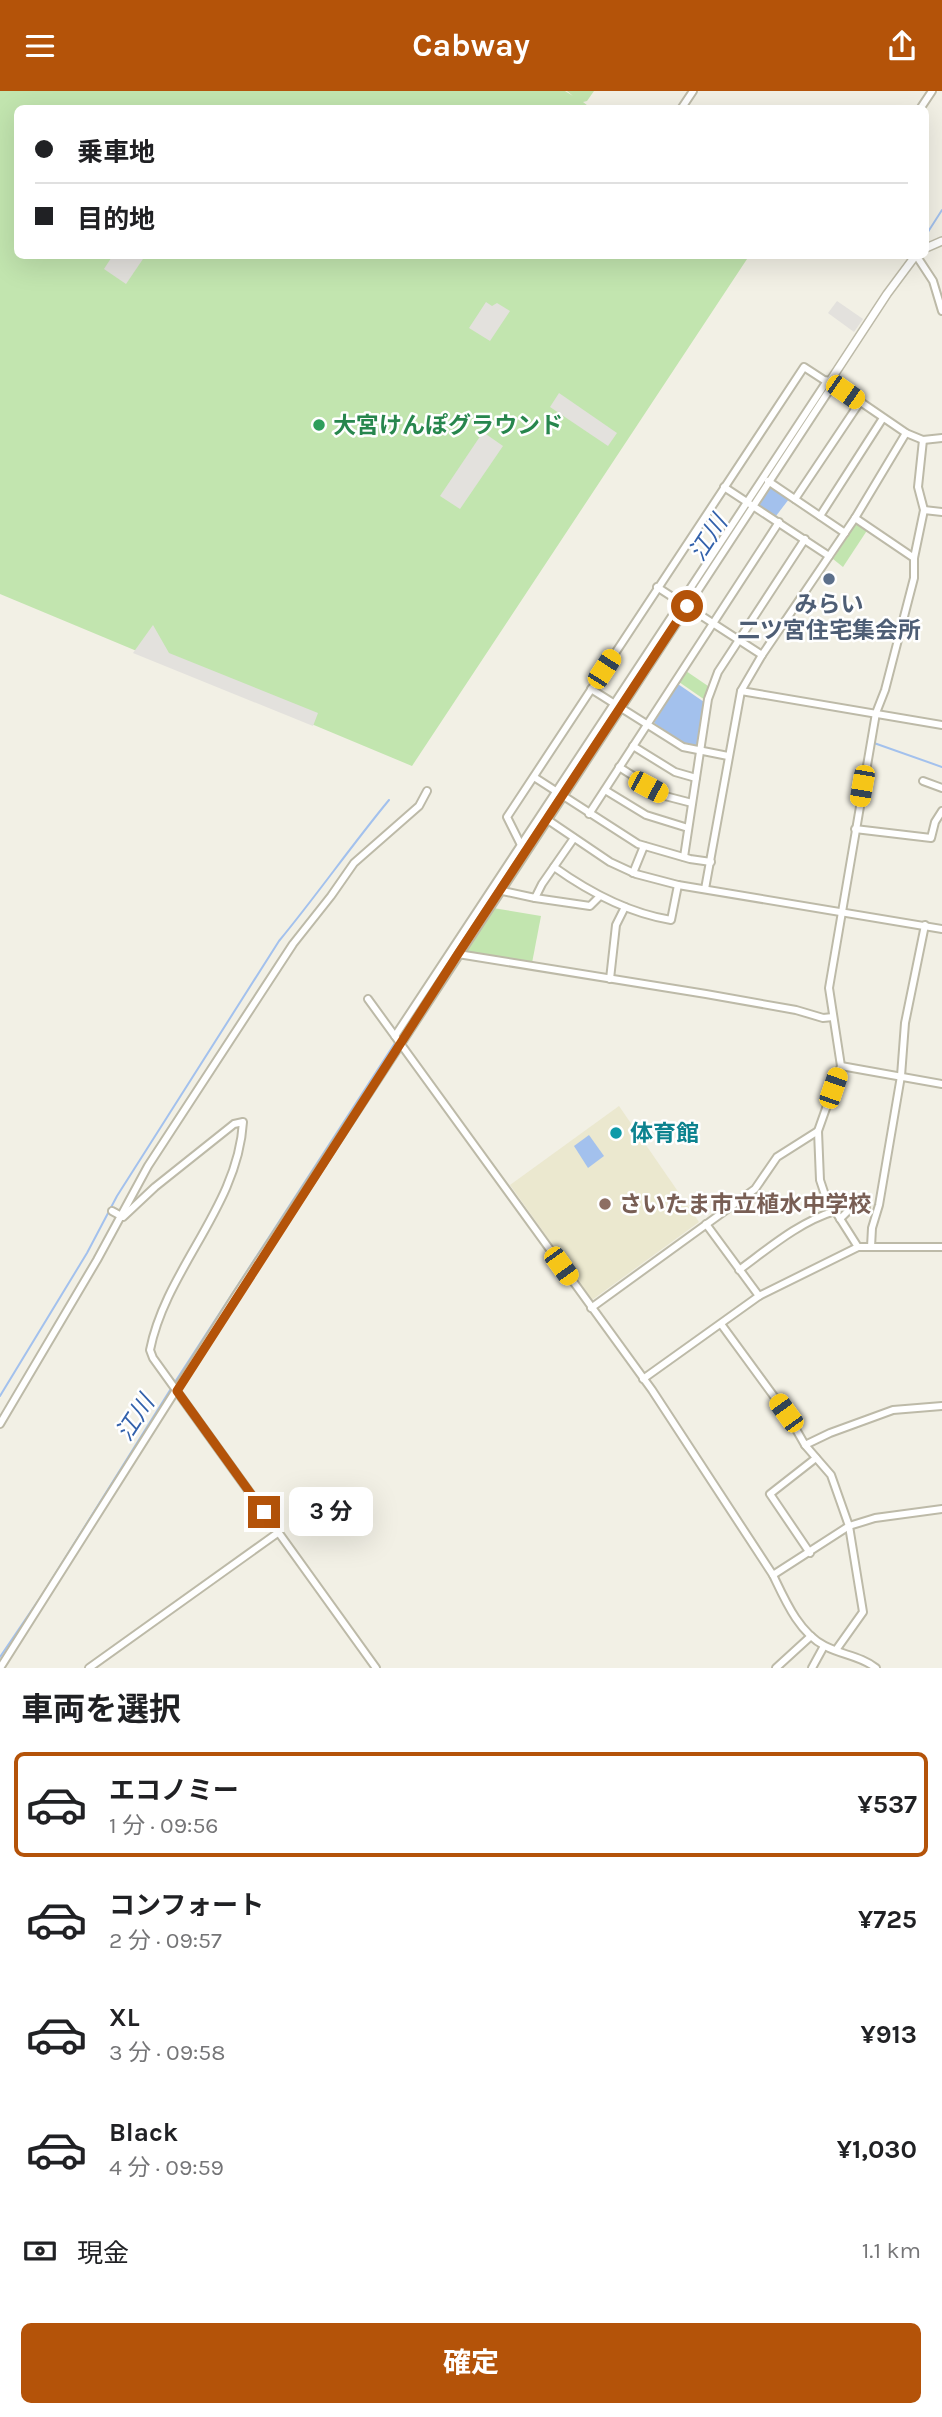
<!DOCTYPE html>
<html lang="ja">
<head>
<meta charset="utf-8">
<style>
	:root { --surface:#fff; --page:#f2f2f2; --text:#202124; --muted:#757577; --line:#e0e0e0; --accent:#b45309 }
	body { margin:0; font-family:Karla,"Noto Sans JP",sans-serif; background:var(--page); color:var(--text); height:100vh; display:flex; flex-direction:column; font-size:26px; white-space:nowrap }
	* { box-sizing:border-box; margin:0 }
	p { font-size:23px; color:var(--muted) }
	.icon { flex:none; width:38px; height:38px; fill:none; stroke:currentColor; stroke-width:2; stroke-linecap:round; stroke-linejoin:round }
	.map { position:relative; height:1577px; overflow:hidden }
	.panel { display:flex; flex-direction:column; background:var(--surface); flex:1 }
	.panel>* { flex:none }
	.banner { position:absolute; left:14px; top:14px; width:915px; height:154px; border-radius:10px; box-shadow:0 7px 28px #0002; display:grid; align-content:center; height:154px; padding:0 21px; background:var(--surface) }
	.end { position:absolute; width:32px; height:32px; margin:-16px; border:9px solid #b45309; background:#fff; box-shadow:0 0 0 4px #fff }
	.from { border-radius:50% }
	.bubble { position:absolute; height:49px; border-radius:10px; background:var(--surface); box-shadow:0 7px 28px #0002; font-size:23px; font-weight:700; line-height:49px; text-align:center }
	.car { position:absolute; width:21px; height:42px; margin:-21px -10px; border-radius:9px; box-shadow:0 0 5px 2px #0007; background:linear-gradient(#f5c518 24%,#345 0 40%,#f5c518 0 76%,#345 0 86%,#f5c518 0) }
	.banner b { display:flex; align-items:center; gap:24px; height:66px; font-size:26px }
	.banner b+b { border-top:2px solid var(--line) }
	.banner i { width:18px; height:18px; background:var(--text) }
	ul { padding:0; list-style:none }
	li { display:flex; align-items:center; gap:21px; height:105px; margin:0 14px 10px; padding:0 7px; border:4px solid transparent; border-radius:10px }
	li div { flex:1 }
	li b { display:block; font-size:26px }
	li em { font-style:normal; font-weight:700 }
	li.active { border-color:var(--accent) }
	li>.icon { width:63px; height:63px; stroke-width:1.5 }
	h2 { padding:0 21px; font-size:32px; line-height:84px }
	.pay { display:flex; align-items:center; gap:18px; height:77px; padding:0 21px; font-size:26px }
	.pay p { margin-inline-start:auto }
	.button { display:flex; gap:14px; margin-top:auto; padding:14px 21px }
	.button a { flex:1; height:80px; border-radius:10px; background:var(--accent); color:#fff; font-size:28px; font-weight:700; line-height:80px; text-align:center }
	header { display:flex; justify-content:space-between; align-items:center; height:91px; padding:0 21px; background:var(--accent); color:#fff; font-size:32px; font-weight:700 }
	.map>svg:first-child { display:block }
	.education { fill:#ebe8cf }
	.green { fill:#c2e5af }
	.parking { fill:#e3e1dd }
	.water { fill:#a3c1ed }
	.lines { fill:none; stroke-linecap:round; stroke-linejoin:round }
	.stream { stroke:#a3c1ed; stroke-width:2 }
	.minor-casing { stroke:#bdbaa8; stroke-width:10 }
	.tertiary-casing { stroke:#bdbaa8; stroke-width:10 }
	.minor { stroke:#fff; stroke-width:6 }
	.tertiary { stroke:#fff; stroke-width:7 }
	.route { stroke:#b45309; stroke-width:9 }
	.leisure-dot { fill:#2e9e5b; stroke:#fff; stroke-width:2.5 }
	.service-dot { fill:#5c6f8a; stroke:#fff; stroke-width:2.5 }
	.culture-dot { fill:#0f9aa8; stroke:#fff; stroke-width:2.5 }
	.education-dot { fill:#8d6e63; stroke:#fff; stroke-width:2.5 }
	.labels { text-anchor:middle; dominant-baseline:central; stroke-width:5; stroke-linejoin:round; paint-order:stroke }
	.leisure-label { font-size:23px; font-weight:bold; fill:#27864d; stroke:#fff; text-anchor:start }
	.service-label { font-size:23px; font-weight:bold; fill:#4e5e75; stroke:#fff }
	.culture-label { font-size:23px; font-weight:bold; fill:#0d838f; stroke:#fff; text-anchor:start }
	.education-label { font-size:23px; font-weight:bold; fill:#785e54; stroke:#fff; text-anchor:start }
	.water-label { font-size:24px; font-style:italic; fill:#3261ab; stroke:#fff }
</style>
</head>
<body>
<header><svg class="icon" aria-label="menu" viewBox="0 0 24 24"><path d="M4 6h16M4 12h16M4 18h16"/></svg>Cabway<svg class="icon" aria-label="share" viewBox="0 0 24 24"><path d="M12 15V3M7 8l5-5 5 5M5 13v7h14v-7"/></svg></header>
<div class="map">
<svg width="942" height="1577" viewBox="0 0 942 1577">
	<rect width="100%" height="100%" fill="#f2f0e5"/>
	<!-- education -->
	<path class="education" d="M619 1015 699 1131 592 1209 510 1094Z"/>
	<!-- green -->
	<g class="green">
		<path d="M0 0H565L573 5 567 0H594L587 10 583 11 592 18H18V164L749 165 412 675 0 503Z"/>
		<path d="M857 431 868 438 843 476 833 468Z"/>
		<path d="M686 580 708 595 705 609 679 591Z"/>
		<path d="M493 817 541 825 532 872 462 862Z"/>
	</g>
	<!-- parking -->
	<g class="parking">
		<path d="M113 164H145V165L126 193 104 178Z"/>
		<path d="M837 210 863 228 854 241 828 222Z"/>
		<path d="M486 211 492 215 497 212 510 220 490 250 469 237Z"/>
		<path d="M559 302 617 342 608 355 550 316Z"/>
		<path d="M483 341 503 355 460 418 440 405Z"/>
		<path d="M153 534 169 562 318 622 313 635 133 562Z"/>
	</g>
	<!-- water -->
	<g class="water">
		<path d="M770 395 789 408 776 425 758 414Z"/>
		<path d="M678 593 704 611 697 655 684 652 654 632Z"/>
		<path d="M589 1044 604 1065 588 1077 574 1055Z"/>
	</g>
	<g class="lines">
		<!-- stream -->
		<g class="stream">
			<path d="M926 144 942 119"/>
			<path d="M685 512 757 402"/>
			<path d="M619 611 682 516"/>
			<path d="M874 652 942 676"/>
			<path d="M562 699 616 616"/>
			<path d="M498 796 559 704"/>
			<path d="M398 948 495 800"/>
			<path d="M175 1291 395 952"/>
			<path d="M0 1305 87 1162 117 1105 279 850C317 804 351 755 389 709"/>
			<path d="M0 1566 42 1504 172 1296"/>
		</g>
		<defs>
			<g id="minor">
				<path d="M681 18 693 0"/>
				<path d="M920 18 932 0"/>
				<path d="M916 164 933 190 942 220"/>
				<path d="M768 390 845 442"/>
				<path d="M724 396 829 465"/>
				<path d="M795 408 860 311"/>
				<path d="M924 419 942 421"/>
				<path d="M820 425 883 327"/>
				<path d="M855 427 914 467"/>
				<path d="M657 496 762 564"/>
				<path d="M591 598 683 656 728 665"/>
				<path d="M741 600 942 634"/>
				<path d="M633 655 675 681 696 687"/>
				<path d="M619 676 665 705 692 712"/>
				<path d="M534 686 638 753 690 768 711 771"/>
				<path d="M923 690 942 697"/>
				<path d="M605 699 646 724 688 737"/>
				<path d="M589 723 779 431"/>
				<path d="M545 727 610 771 636 783 678 794 942 838"/>
				<path d="M855 738 931 747 935 731 942 720"/>
				<path d="M521 754 507 726 804 276 824 289 830 290 906 342 923 349 942 347"/>
				<path d="M684 766 708 608 718 581 805 448"/>
				<path d="M554 776C589 801 628 822 671 829L678 794"/>
				<path d="M633 782 644 755"/>
				<path d="M705 798 741 600 762 564 855 427 906 342"/>
				<path d="M498 799 535 807 542 793 574 747"/>
				<path d="M535 807 590 815 600 805"/>
				<path d="M458 863 706 903 796 919 823 927 833 926"/>
				<path d="M610 888 616 834 625 816"/>
				<path d="M368 908 652 1299 773 1484C785 1509 799 1542 825 1555 842 1564 861 1565 876 1577"/>
				<path d="M395 945 827 290"/>
				<path d="M841 975 942 993"/>
				<path d="M112 1120 123 1126 155 1096 234 1033 243 1031C238 1116 166 1178 150 1259L153 1267 376 1577"/>
				<path d="M840 1128 853 1115 866 1117"/>
				<path d="M706 1133 759 1205"/>
				<path d="M858 1156 825 1104 820 1089 818 1040 841 975 829 897 876 622 885 599 914 487V467L924 419 918 396 923 349"/>
				<path d="M871 1156 872 1137 879 1114 901 985 905 932 925 834"/>
				<path d="M739 1179C769 1157 799 1131 835 1120"/>
				<path d="M591 1217 755 1098 777 1066 818 1040"/>
				<path d="M721 1233 789 1326 805 1354 831 1384 849 1435 863 1521 836 1559"/>
				<path d="M643 1288 759 1205 858 1156H942"/>
				<path d="M0 1333 97 1169 148 1075 293 853 331 805 354 772 419 715 427 700"/>
				<path d="M805 1354 830 1342 893 1319 942 1315"/>
				<path d="M810 1462 770 1403 816 1367"/>
				<path d="M773 1484 849 1435 875 1427 942 1418"/>
				<path d="M0 1577 235 1206 830 298V290"/>
				<path d="M89 1577 279 1441"/>
				<path d="M776 1577 811 1545"/>
				<path d="M812 1577 824 1555"/>
			</g>
			<g id="tertiary">
				<path d="M926 157 942 150"/>
				<path d="M830 290 887 203 916 164"/>
			</g>
		</defs>
		<!-- minor casing -->
		<use href="#minor" class="minor-casing"/>
		<!-- tertiary casing -->
		<use href="#tertiary" class="tertiary-casing"/>
		<!-- minor -->
		<use href="#minor" class="minor"/>
		<!-- tertiary -->
		<use href="#tertiary" class="tertiary"/>
	</g>
	<g class="lines">
		<!-- route -->
		<path class="route" d="M264 1421 177 1300 458 863 687 515"/>
	</g>
	<!-- markers -->
	<circle class="leisure-dot" cx="319" cy="334" r="7"/>
	<circle class="service-dot" cx="829" cy="488" r="7"/>
	<circle class="culture-dot" cx="616" cy="1042" r="7"/>
	<circle class="education-dot" cx="605" cy="1113" r="7"/>
	<g class="labels">
		<!-- leisure labels -->
		<g class="leisure-label">
			<text x="333" y="334">大宮けんぽグラウンド</text>
		</g>
		<!-- service labels -->
		<g class="service-label">
			<text x="829" y="513">みらい<tspan x="829" dy="26">二ツ宮住宅集会所</tspan></text>
		</g>
		<!-- culture labels -->
		<g class="culture-label">
			<text x="630" y="1042">体育館</text>
		</g>
		<!-- education labels -->
		<g class="education-label">
			<text x="619" y="1113">さいたま市立植水中学校</text>
		</g>
		<!-- water labels -->
		<g class="water-label">
			<text transform="translate(708 447) rotate(-57)">江川</text>
			<text transform="translate(135 1327) rotate(-57)">江川</text>
		</g>
	</g>
</svg>
<i class="end from" style="left:687px;top:515px"></i>
<i class="end" style="left:264px;top:1421px"></i>
<div class="bubble" style="left:289px;top:1396px;width:84px">3 分</div>
<i class="car" style="left:845px;top:301px;rotate:125deg"></i>
<i class="car" style="left:604px;top:578px;rotate:33deg"></i>
<i class="car" style="left:862px;top:695px;rotate:190deg"></i>
<i class="car" style="left:648px;top:696px;rotate:118deg"></i>
<i class="car" style="left:833px;top:997px;rotate:19deg"></i>
<i class="car" style="left:561px;top:1175px;rotate:144deg"></i>
<i class="car" style="left:786px;top:1322px;rotate:324deg"></i>
<div class="banner">
<b><i class="from"></i>乗車地</b>
<b><i></i>目的地</b>
</div>
</div>
<section class="panel">
<h2>車両を選択</h2>
<ul>
<li class="active"><svg class="icon" aria-label="car" viewBox="0 0 24 24"><path d="M5 17H2v-5l4-1 3-4h7l3 4 3 1v5h-3M9 17h6M6 11h13"/><circle cx="7" cy="17" r="2"/><circle cx="17" cy="17" r="2"/></svg><div><b>エコノミー</b><p>1 分 · 09:56</p></div><em>¥537</em></li>
<li><svg class="icon" aria-label="car" viewBox="0 0 24 24"><path d="M5 17H2v-5l4-1 3-4h7l3 4 3 1v5h-3M9 17h6M6 11h13"/><circle cx="7" cy="17" r="2"/><circle cx="17" cy="17" r="2"/></svg><div><b>コンフォート</b><p>2 分 · 09:57</p></div><em>¥725</em></li>
<li><svg class="icon" aria-label="car" viewBox="0 0 24 24"><path d="M5 17H2v-5l4-1 3-4h7l3 4 3 1v5h-3M9 17h6M6 11h13"/><circle cx="7" cy="17" r="2"/><circle cx="17" cy="17" r="2"/></svg><div><b>XL</b><p>3 分 · 09:58</p></div><em>¥913</em></li>
<li><svg class="icon" aria-label="car" viewBox="0 0 24 24"><path d="M5 17H2v-5l4-1 3-4h7l3 4 3 1v5h-3M9 17h6M6 11h13"/><circle cx="7" cy="17" r="2"/><circle cx="17" cy="17" r="2"/></svg><div><b>Black</b><p>4 分 · 09:59</p></div><em>¥1,030</em></li>
</ul>
<div class="pay"><svg class="icon" aria-label="cash" viewBox="0 0 24 24"><path d="M3 7h18v10H3z"/><circle cx="12" cy="12" r="2"/></svg>現金<p>1.1 km</p></div>
<div class="button"><a>確定</a></div>
</section>
</body>
</html>
